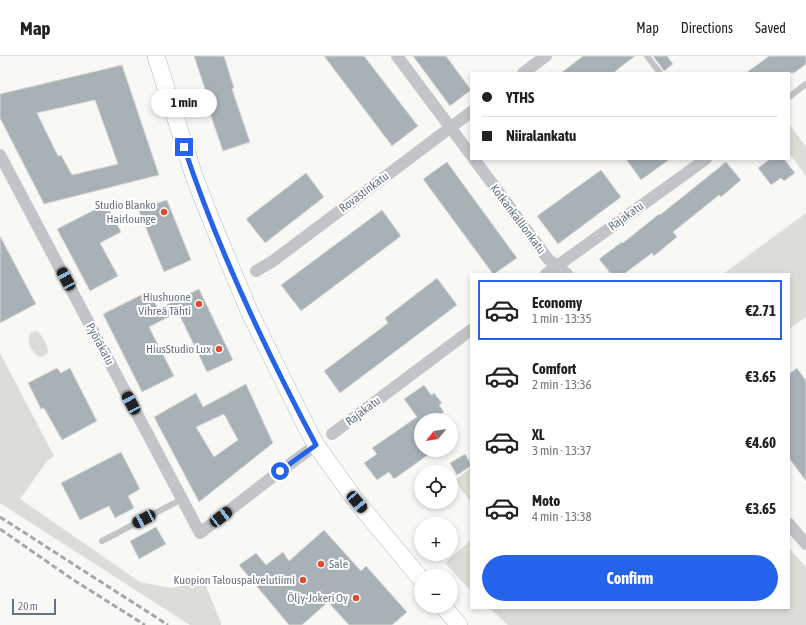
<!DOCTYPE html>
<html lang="en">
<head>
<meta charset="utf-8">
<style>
	:root { --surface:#fff; --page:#f2f2f2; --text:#222; --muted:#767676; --line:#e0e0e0; --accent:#2563eb }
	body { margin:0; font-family:"Asap Condensed",sans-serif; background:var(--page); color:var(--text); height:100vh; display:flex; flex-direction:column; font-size:15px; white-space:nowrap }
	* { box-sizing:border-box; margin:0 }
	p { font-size:13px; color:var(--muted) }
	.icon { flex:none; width:22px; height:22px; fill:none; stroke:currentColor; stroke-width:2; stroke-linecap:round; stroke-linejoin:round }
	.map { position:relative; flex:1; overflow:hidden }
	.side { position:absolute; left:470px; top:217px; width:320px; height:336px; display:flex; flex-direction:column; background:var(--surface); border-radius:0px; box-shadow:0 2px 6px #0003 }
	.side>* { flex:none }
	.top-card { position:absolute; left:470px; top:16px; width:320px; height:88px; border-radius:0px; box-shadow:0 2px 6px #0003; display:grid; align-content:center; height:88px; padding:0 12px; background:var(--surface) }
	.needle { width:26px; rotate:240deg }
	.controls { position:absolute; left:414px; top:357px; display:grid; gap:8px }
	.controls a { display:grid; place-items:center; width:44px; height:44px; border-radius:50%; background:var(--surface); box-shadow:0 2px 6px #0003; font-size:20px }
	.scale { position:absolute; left:12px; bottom:10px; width:44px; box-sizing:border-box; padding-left:4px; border:2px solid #64757f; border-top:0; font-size:11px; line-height:14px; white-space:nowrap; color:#64757f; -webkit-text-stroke:3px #fff; paint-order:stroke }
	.end { position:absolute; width:18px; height:18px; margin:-9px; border:5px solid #2563eb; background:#fff; box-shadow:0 0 0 2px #fff }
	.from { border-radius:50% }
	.bubble { position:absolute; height:28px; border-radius:14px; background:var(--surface); box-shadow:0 2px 6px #0003; font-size:13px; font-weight:700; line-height:28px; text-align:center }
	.car { position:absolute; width:12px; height:24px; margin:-12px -6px; border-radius:5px; box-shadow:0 0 3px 1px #0007; background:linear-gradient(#222 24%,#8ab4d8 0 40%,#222 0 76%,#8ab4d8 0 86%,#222 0) }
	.top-card b { display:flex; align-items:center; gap:14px; height:38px; font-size:15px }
	.top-card b+b { border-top:1px solid var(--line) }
	.top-card i { width:10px; height:10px; background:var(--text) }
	ul { padding:7px 0 0; list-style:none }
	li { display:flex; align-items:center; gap:12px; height:60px; margin:0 8px 6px; padding:0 4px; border:2px solid transparent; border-radius:0px }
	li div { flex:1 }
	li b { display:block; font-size:15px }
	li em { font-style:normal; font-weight:700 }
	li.current { border-color:var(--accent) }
	li>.icon { width:36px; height:36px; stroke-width:1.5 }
	.action { display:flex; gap:8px; margin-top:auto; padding:8px 12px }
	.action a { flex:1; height:46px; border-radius:24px; background:var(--accent); color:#fff; font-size:16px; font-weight:700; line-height:46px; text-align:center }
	header { display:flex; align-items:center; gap:24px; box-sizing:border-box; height:56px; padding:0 20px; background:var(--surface); border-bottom:1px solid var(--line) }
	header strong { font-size:19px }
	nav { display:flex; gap:22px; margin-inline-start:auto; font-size:14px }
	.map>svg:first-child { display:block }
	.green { fill:#daded6 }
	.building { fill:#a8b1b6; stroke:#d9d9d7; fill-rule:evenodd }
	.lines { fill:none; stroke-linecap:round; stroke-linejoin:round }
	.secondary-casing { stroke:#b3b9bd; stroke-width:18 }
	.service { stroke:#c1c5c8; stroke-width:6 }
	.minor { stroke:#c1c5c8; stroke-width:12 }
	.secondary { stroke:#fff; stroke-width:17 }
	.rail { stroke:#a2a9ae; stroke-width:3; stroke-dasharray:6 3; stroke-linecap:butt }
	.route { stroke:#2563eb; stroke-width:5 }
	.poi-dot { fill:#dc4e31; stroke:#fff; stroke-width:1.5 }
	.labels { text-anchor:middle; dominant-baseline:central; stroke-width:4; stroke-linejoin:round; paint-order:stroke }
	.street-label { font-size:12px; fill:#64757f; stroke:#fff }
	.poi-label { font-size:12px; fill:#64757f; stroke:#fff; text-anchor:end }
</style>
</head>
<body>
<header>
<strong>Map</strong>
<nav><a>Map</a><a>Directions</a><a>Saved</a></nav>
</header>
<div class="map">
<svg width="806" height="569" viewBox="0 0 806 569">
	<rect width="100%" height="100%" fill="#f8f8f5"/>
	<!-- green -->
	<g class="green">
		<path d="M789 68 806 91V120L789 97Z"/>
		<path d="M806 157V261L789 273V218H723Z"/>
		<path d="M37 275C43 280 47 288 48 296L44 300 39 301C31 295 25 285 31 276Z"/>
		<path d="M0 297 54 400 47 405 20 443 140 526 171 532 204 525 221 567V569H190L0 447Z"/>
		<path d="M471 412V447L455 424Z"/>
		<path d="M471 484V535L445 507Z"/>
		<path d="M789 492 806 511V569H508L489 552H789Z"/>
	</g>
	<!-- building -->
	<g class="building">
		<path d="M194 0H224L234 32 232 33 250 86 223 95 203 37 206 36Z"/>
		<path d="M324 0H364L418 70 392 90Z"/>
		<path d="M413 0H446L471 34 450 50Z"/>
		<path d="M583 0H635L613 17H561Z"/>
		<path d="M653 0H667L673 8 664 15Z"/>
		<path d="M769 0H806V8L794 17H746Z"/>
		<path d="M122 9 159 119 44 148 0 62V38ZM95 44 118 108 72 119 61 99 58 100 37 57Z"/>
		<path d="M626 103H670L641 124Z"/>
		<path d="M770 103H784L795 117 784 125 781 122 771 129 758 112Z"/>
		<path d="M447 106 517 202 494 218H493L423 123Z"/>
		<path d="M726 106 741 124 721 141 719 139 673 176 677 181 654 200 652 197 624 218H611L599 203 622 186 623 187 659 158 660 159Z"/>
		<path d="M601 114 621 141 558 188 537 160Z"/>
		<path d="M306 117 324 141 265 187 246 163Z"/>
		<path d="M167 144 191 204 164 216 138 153Z"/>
		<path d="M106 148 121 176 100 187 118 220 90 235 57 173Z"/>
		<path d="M382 154 401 180 301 255 281 229Z"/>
		<path d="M0 180 36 248 0 267Z"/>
		<path d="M437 222 457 249 340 337 324 315 388 267 385 262Z"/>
		<path d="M199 233 233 304 207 316 178 256 149 271 174 320 142 336 103 258 149 235 158 253Z"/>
		<path d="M57 312 61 317 70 312 97 365 62 384 44 352 41 353 28 327Z"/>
		<path d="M797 312 806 325V425L789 402V318Z"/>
		<path d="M246 328 273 387 199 446 154 361 196 337 203 351ZM224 358 238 384 214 401 196 371Z"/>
		<path d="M424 329 431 339 434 337 442 347 439 349 444 356 433 364H421V394H435L394 423 389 416 377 424 364 407 377 398 372 392 417 361 404 343Z"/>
		<path d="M121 396 140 433 128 440 134 452 115 462 109 450 80 464 61 427Z"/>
		<path d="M465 398 471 408V410L457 419 450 407Z"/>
		<path d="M156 471 166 488 139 503 130 485Z"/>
		<path d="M324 474 361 515 366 510 407 556 392 569H349L328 546 302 569H289L239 509 256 497 266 509 283 496 289 505Z"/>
	</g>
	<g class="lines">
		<defs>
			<g id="secondary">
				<path d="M156 0 194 120 212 166 250 257 304 366 316 389 357 446 421 523"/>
				<path d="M443 550 459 569"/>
			</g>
		</defs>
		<!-- secondary casing -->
		<use href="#secondary" class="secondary-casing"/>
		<!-- service -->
		<g class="service">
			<path d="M647 0 660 17"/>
			<path d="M789 41 806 28"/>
			<path d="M102 485 182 443"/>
		</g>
		<!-- minor -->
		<g class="minor">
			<path d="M397 0 471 99"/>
			<path d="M523 17 546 0"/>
			<path d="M0 99 200 477 271 422 316 389"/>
			<path d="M474 103 548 203 567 218"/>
			<path d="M256 215 273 205 471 56"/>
			<path d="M546 218 706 103"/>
			<path d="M332 378 471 274"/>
			<path d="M789 468 806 488"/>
		</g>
		<!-- secondary -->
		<use href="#secondary" class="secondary"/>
		<!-- rail -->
		<g class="rail">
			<path d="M0 461 168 569"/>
			<path d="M0 473 72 523 145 569"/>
		</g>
	</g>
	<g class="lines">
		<!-- route -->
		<path class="route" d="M184 91C218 194 265 293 316 389L280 415"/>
	</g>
	<!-- markers -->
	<g class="poi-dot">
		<circle cx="164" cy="156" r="4"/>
		<circle cx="199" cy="248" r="4"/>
		<circle cx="219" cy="293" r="4"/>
		<circle cx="321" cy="508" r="4"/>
		<circle cx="303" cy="524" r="4"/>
		<circle cx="356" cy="542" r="4"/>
	</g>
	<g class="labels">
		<!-- street labels -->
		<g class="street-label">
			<text transform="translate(364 136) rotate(-37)">Rovastinkatu</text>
			<text transform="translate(626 160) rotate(-36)">Rajakatu</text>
			<text transform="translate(518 163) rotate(53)">Kotkankallionkatu</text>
			<text transform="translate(100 288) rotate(62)">Pyöräkatu</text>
			<text transform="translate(363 355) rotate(-37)">Rajakatu</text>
		</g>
		<!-- poi labels -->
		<g class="poi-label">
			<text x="156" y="149">Studio Blanko<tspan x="156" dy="14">Hairlounge</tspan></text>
			<text x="191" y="241">Hiushuone<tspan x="191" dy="14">Vihreä Tähti</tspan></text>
			<text x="211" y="293">HiusStudio Lux</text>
			<text x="329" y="508" text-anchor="start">Sale</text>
			<text x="295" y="524">Kuopion Talouspalvelutiimi</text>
			<text x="348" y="542">Öljy-Jokeri Oy</text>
		</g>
	</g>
</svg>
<div class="controls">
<a><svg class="needle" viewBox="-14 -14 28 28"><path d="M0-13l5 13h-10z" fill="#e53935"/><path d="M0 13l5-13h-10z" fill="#767676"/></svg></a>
<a><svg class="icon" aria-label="locate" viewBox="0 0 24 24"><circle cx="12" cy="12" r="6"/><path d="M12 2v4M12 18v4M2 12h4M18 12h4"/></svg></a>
<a>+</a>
<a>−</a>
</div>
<div class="scale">20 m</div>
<i class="end from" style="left:280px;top:415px"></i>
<i class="end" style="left:184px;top:91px"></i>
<div class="bubble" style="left:151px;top:33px;width:66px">1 min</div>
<i class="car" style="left:66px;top:223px;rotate:332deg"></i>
<i class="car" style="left:131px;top:347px;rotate:332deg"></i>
<i class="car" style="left:357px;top:446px;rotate:140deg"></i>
<i class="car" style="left:221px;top:461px;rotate:52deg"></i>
<i class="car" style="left:144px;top:463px;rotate:242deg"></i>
<div class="top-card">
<b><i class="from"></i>YTHS</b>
<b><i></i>Niiralankatu</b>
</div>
<section class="side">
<ul>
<li class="current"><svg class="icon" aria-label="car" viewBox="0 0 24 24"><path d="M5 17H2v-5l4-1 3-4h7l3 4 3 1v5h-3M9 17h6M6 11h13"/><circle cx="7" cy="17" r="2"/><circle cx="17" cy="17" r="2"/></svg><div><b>Economy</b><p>1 min · 13:35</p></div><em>€2.71</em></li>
<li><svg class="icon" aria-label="car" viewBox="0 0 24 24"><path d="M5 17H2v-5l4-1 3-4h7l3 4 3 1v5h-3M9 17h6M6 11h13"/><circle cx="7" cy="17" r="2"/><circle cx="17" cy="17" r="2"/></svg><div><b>Comfort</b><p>2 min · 13:36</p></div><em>€3.65</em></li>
<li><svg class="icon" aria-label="car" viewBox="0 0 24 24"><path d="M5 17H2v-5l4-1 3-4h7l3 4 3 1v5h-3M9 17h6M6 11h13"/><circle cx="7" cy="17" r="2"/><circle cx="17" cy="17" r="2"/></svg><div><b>XL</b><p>3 min · 13:37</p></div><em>€4.60</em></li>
<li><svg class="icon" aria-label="car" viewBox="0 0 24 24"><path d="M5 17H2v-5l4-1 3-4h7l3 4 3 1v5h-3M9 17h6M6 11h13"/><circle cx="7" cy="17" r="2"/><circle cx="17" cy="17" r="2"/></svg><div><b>Moto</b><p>4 min · 13:38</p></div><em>€3.65</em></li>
</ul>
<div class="action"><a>Confirm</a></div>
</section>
</div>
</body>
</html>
